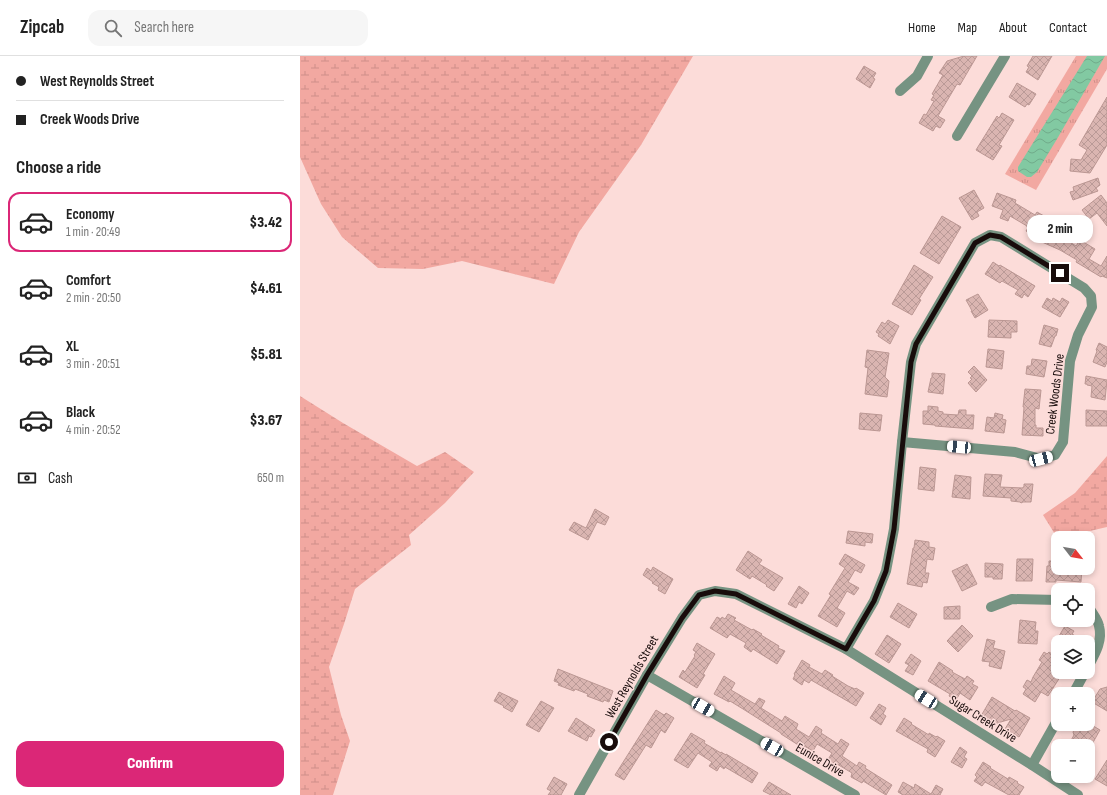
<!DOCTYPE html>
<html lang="en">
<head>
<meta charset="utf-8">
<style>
	:root { --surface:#fff; --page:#f6f6f6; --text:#222; --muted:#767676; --line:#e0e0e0; --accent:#db2777 }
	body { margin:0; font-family:"Sofia Sans Condensed",sans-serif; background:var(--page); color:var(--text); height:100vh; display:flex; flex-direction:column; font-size:15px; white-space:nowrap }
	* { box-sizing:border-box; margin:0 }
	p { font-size:13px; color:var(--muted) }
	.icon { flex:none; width:22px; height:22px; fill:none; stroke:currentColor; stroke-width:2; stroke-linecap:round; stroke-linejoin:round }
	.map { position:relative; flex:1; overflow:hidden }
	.drawer { display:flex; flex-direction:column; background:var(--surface); width:300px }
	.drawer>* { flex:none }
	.top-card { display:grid; align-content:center; height:88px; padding:0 16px; background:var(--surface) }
	.needle { width:26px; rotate:121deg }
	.tools { position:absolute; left:751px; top:475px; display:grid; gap:8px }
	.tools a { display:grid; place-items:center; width:44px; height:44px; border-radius:8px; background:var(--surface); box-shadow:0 2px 6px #0003; font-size:20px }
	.end { position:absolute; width:18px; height:18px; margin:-9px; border:5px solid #180c0b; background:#fff; box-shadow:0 0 0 2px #fff }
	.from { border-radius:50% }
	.bubble { position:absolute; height:28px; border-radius:12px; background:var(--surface); box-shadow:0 2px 6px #0003; font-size:13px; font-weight:800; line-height:28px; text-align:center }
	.car { position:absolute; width:12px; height:24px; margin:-12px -6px; border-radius:5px; box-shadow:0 0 3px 1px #0007; background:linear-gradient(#fff 24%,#345 0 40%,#fff 0 76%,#345 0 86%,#fff 0) }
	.top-card b { display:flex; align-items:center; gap:14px; height:38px; font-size:15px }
	.top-card b+b { border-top:1px solid var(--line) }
	.top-card i { width:10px; height:10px; background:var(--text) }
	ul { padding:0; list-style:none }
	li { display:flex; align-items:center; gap:12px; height:60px; margin:0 8px 6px; padding:0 8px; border:2px solid transparent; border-radius:12px }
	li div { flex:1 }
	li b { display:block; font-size:15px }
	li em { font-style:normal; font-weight:800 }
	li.current { border-color:var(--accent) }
	li>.icon { width:36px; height:36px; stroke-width:1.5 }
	h2 { padding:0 16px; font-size:18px; line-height:48px }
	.pay { display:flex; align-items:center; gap:10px; height:44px; padding:0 16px; font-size:15px }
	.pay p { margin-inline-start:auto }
	.primary-button { display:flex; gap:8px; margin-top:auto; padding:8px 16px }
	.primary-button a { flex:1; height:46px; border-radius:12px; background:var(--accent); color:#fff; font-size:16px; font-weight:800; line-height:46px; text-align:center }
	header { display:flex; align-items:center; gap:24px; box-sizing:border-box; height:56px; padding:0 20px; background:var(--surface); border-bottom:1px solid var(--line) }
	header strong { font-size:19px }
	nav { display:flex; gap:22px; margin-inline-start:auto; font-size:14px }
	.search { width:280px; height:36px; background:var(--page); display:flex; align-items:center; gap:10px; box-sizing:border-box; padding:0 14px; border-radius:12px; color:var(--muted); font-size:15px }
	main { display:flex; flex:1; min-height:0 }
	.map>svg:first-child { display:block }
	.grass { fill:url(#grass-tufts) }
	.wetland { fill:url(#wetland-marsh) }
	.water { fill:url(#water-waves) }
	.building { fill:url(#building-cross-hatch); stroke:#bb9793 }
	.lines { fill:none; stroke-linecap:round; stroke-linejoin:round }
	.minor { stroke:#769382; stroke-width:10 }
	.route { stroke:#180c0b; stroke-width:5 }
	.labels { text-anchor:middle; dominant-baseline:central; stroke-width:3; stroke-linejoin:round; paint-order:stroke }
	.street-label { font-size:13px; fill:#180c0b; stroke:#fcdcd9 }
</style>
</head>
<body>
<header>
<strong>Zipcab</strong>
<div class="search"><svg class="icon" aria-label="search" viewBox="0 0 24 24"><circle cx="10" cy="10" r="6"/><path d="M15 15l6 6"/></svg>Search here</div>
<nav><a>Home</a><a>Map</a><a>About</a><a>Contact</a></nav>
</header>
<main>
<section class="drawer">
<div class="top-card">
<b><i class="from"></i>West Reynolds Street</b>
<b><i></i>Creek Woods Drive</b>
</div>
<h2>Choose a ride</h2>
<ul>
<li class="current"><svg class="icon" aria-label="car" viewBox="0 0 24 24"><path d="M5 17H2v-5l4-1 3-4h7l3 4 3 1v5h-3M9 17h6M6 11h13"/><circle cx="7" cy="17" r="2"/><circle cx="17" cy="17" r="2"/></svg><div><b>Economy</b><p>1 min · 20:49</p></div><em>$3.42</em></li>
<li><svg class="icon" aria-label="car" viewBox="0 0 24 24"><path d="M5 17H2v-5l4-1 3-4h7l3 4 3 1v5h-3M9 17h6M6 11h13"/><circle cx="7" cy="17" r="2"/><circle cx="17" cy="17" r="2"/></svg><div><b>Comfort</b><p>2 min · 20:50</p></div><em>$4.61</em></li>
<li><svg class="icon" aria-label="car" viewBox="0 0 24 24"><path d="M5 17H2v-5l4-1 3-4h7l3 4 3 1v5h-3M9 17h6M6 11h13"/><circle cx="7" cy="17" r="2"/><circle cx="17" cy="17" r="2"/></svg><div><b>XL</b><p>3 min · 20:51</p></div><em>$5.81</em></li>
<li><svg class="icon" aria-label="car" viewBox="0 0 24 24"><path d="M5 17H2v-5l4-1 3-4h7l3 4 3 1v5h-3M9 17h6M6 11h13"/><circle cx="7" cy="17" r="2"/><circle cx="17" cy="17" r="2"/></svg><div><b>Black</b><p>4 min · 20:52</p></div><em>$3.67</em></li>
</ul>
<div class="pay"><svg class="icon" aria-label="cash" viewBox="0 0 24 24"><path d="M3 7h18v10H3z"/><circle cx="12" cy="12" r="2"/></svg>Cash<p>650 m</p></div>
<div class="primary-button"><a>Confirm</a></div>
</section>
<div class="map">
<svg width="807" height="739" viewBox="0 0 807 739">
	<defs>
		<pattern id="grass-tufts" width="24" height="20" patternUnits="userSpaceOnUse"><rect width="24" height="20" fill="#f2a8a1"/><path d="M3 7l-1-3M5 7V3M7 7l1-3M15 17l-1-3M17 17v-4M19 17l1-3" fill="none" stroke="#cf8f89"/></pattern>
		<pattern id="wetland-marsh" width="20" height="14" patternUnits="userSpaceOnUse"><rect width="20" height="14" fill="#f2a8a1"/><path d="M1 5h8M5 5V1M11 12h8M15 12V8" fill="none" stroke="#cf8f89"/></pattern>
		<pattern id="water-waves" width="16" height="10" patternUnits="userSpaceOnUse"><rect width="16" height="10" fill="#82c9a2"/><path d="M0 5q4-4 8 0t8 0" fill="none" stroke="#70ab8a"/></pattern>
		<pattern id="building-cross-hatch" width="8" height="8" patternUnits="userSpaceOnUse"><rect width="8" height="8" fill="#dab5b1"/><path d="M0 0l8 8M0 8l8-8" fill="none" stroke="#ba9a97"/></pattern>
	</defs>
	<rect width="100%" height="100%" fill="#fcdcd9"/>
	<!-- grass -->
	<path class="grass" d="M776 0H807V13L736 134 705 118Z"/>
	<!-- wetland -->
	<g class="wetland">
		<path d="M0 0H393L341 89 279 176 254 228 162 205 123 213 78 212 42 181 21 148 0 101Z"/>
		<path d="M0 340 43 367 117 410 145 396 174 416 145 447 109 479 111 489 55 533 44 568 29 611 41 659 50 685 33 739H0Z"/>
		<path d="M807 400V471L794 474 763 482H758V483L743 459 775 437Z"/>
	</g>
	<!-- water -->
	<path class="water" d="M787 0H805L757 83 737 116 731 121H727L718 115V111Z"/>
	<!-- building -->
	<g class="building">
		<path d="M664 0H677L660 29 657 28 638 60 645 64 640 72 636 70 633 75 619 67 624 58 626 59 634 45 631 44 634 39 632 38 643 19 639 17 647 5Z"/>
		<path d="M733 0H752L738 24 726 16 729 11 727 10Z"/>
		<path d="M564 10 576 17 573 22 575 23 570 32 556 23Z"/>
		<path d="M717 27 736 38 729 49 727 48 725 51 709 41Z"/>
		<path d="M807 41V89L790 117 770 115 771 103 781 104 787 94 779 89Z"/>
		<path d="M702 57 714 64 699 89 702 90 693 104 676 94 697 60 699 62Z"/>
		<path d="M798 122 800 129 796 132 798 135 773 144 770 136 774 135 773 131Z"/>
		<path d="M674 134 684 152 677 156 679 160 672 164 659 142Z"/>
		<path d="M697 137 716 144 715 147 735 159 737 156 744 160 739 167 756 177 758 173 765 177 762 181 776 190 780 184 795 193 789 203 801 210 807 200V222L802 220 801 221 776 206 777 204 760 194 742 186V185L726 175 728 172 727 171V170L710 160 708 165 700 162 703 154 692 150Z"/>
		<path d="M801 139 807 147V170L797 157 789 163 782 154Z"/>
		<path d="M642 160 661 171 639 208 620 197Z"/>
		<path d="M693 206 699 210 700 209 735 230 728 241 724 238 722 242 715 238 718 234 702 225 700 227 685 218Z"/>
		<path d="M614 209 633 221 619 243 621 244 612 259 592 248Z"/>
		<path d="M678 238 688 254 675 262 671 255H672L670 251 666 244Z"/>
		<path d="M747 242 752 245 753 242 760 246 762 242 769 246 760 261 742 251Z"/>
		<path d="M588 264 599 270 590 288 578 280 579 278 576 276 582 266 585 268Z"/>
		<path d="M689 264 717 265V276H711V282L688 281Z"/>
		<path d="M744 269 758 273 756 280H755L751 291 739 288Z"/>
		<path d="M799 287 807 291V306L805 311 793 306 797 295 796 294Z"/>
		<path d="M688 293 704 295 702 313 686 311Z"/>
		<path d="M567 294 589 297 585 321 589 325 587 341 565 338 568 312 565 311Z"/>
		<path d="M732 303 747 305 744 321 726 318 727 310H731Z"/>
		<path d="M674 310 687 324 676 336 668 327 672 323 670 322 672 320 668 316Z"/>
		<path d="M632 317 645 318 643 338 628 336 631 322H632Z"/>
		<path d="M786 320 807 324 805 344 791 341 792 330 787 329V328H785Z"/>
		<path d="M725 333 741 334 739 353 735 352V369H736V372H743V380L722 379 724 351H723Z"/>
		<path d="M628 350 638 351V355L643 356V358L658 359 659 354H666V359H674L673 373 635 370V369L623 368V355H628Z"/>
		<path d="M786 354 807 355V370H786Z"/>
		<path d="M560 357 582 359 580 375 559 373Z"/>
		<path d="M695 357 703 359 702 363 706 364 704 377 685 375 687 361 694 362Z"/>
		<path d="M620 411 636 413 634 435 618 433Z"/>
		<path d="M685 418 702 419 700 431 723 432V431H724V428H733L731 446H723L721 447 720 446 711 445V442L683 440Z"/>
		<path d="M655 419 671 421 670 443 652 441Z"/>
		<path d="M295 453 309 461 305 469 297 466 288 484 269 474 274 466 286 472Z"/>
		<path d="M548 475 573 478 572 487 565 486V490L546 487Z"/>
		<path d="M615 484 629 486V491L635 492 633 504 627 503 625 517H629L627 527 623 526 622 531 607 528 613 492H614Z"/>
		<path d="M448 495 462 504 459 508 483 522 474 535 466 530 467 529 452 520 450 523 436 514Z"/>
		<path d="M545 498 565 509 561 517 555 514 548 526 559 532 554 539 547 535 537 552 545 557 537 571 518 560 531 539 529 538 545 512 539 508Z"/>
		<path d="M717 503H733L732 525H716Z"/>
		<path d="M749 505H757L756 510H758V512H782L781 526 756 524V526H746L747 510H749Z"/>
		<path d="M685 507 703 508 702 523H693V521H685Z"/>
		<path d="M667 508 677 528 662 535 652 515Z"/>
		<path d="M353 511 373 523 365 538 358 534 359 531 352 527 353 526 343 519 347 512 351 515Z"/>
		<path d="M499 530 509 537 502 548 499 546 496 552 488 548Z"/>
		<path d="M598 547 617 558 609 572 590 561Z"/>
		<path d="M660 550V563H644V551Z"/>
		<path d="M428 558 436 562 434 564 452 574 453 573 462 578 461 579 479 590 478 592 485 595 477 608 453 593 451 596 444 591 446 587 430 578 427 582 410 572 417 561 421 563 422 561 425 563Z"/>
		<path d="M720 564 736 566 735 575H738L737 588 718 587Z"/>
		<path d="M662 569 673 580 658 596 647 585Z"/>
		<path d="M765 570 774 575 772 578 785 586H768L759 580Z"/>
		<path d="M587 579 601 588 589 607 575 598Z"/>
		<path d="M687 583 695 585 693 592 705 595 701 613 689 610 690 606 682 605Z"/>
		<path d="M397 587 415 598 403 618 405 619 397 632 379 621 383 614 385 616 395 600 394 599 396 596 393 594Z"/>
		<path d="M744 596 747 598 749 596 758 602V608L755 613 762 618 748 640 741 636 735 646 723 638 726 633 723 631 727 624 731 626 733 621 742 606 739 604Z"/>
		<path d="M611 598 621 605 613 619 605 615 609 609 605 607Z"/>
		<path d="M502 604 510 609 509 611 522 618 525 614 533 619 532 620 548 630 555 633 556 632 564 637 556 650 511 624 509 627 504 624 502 629 493 623 495 619 494 618Z"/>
		<path d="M639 606 653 615 652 616 665 623 667 620 674 625 672 628 678 631 670 644 660 637 656 644 649 640 650 638 628 625Z"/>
		<path d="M258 613 313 635 309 646 304 644 303 646 287 640 288 638 275 633 274 635 258 629 259 627 254 625Z"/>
		<path d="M424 620 435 627 431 634 455 648 459 642 465 645 461 652 482 665 485 660 498 668 496 673 509 681 516 670 522 674 521 677 538 688 541 683 549 688 542 700 557 710 559 706 566 710 565 712 592 729 586 739 563 725 562 727 551 721 552 717 537 708 536 710 527 705 532 697 517 688 513 695 504 690 503 692 481 678V677L443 653 430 645 429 646 414 638Z"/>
		<path d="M807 631V655L792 646 800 633Z"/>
		<path d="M199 636 218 645 212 656 203 651 204 650 194 645Z"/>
		<path d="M692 641 715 655 716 654 730 662 719 681 705 673 711 663 694 668 681 660Z"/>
		<path d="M241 645 254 652 239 676 226 669Z"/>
		<path d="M579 648 586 652 583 658 586 660 581 669 570 662Z"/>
		<path d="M356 654 364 659 366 657 374 662 365 677 361 674 351 692 346 689 324 724 315 719Z"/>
		<path d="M276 662 295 674 291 681 289 680 287 685 268 675Z"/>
		<path d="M604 662 612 667 611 668 629 679V677L636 681 637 680 645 685 635 701 627 696 628 693 596 675Z"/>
		<path d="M778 668H790L800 674 791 690H768L774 679 773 676Z"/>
		<path d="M391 677 405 685 404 687 421 697V696L426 699V698L458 717 452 727 425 711 424 713 420 710 417 715 409 710 412 706 398 697 388 712 374 704Z"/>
		<path d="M660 691 667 696 664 701 667 703 662 712 651 706Z"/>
		<path d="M807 704V730L795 723Z"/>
		<path d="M683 706 691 711 690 712 708 723 709 721 718 726 717 727 724 731 719 739H709L685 726 682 730 674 725 677 721 675 719Z"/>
		<path d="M254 721 267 728 261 739H248L251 735 247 733Z"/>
		<path d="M469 726 491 739H471L463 735Z"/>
		<path d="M603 726 614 732 615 728 631 738 636 729 643 733 640 739H603L598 736Z"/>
	</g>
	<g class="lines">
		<!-- minor -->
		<g class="minor">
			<path d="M600 35 617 20 628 0"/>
			<path d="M657 80 705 0"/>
			<path d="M690 179 701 181 784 232 791 240 792 251 778 279 770 305 763 386 755 399 741 403 715 396 602 386 611 306 616 288 675 187Z"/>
			<path d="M691 551 712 543 758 544"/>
			<path d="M788 552 790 553C793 558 798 564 799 570 803 585 795 598 788 611"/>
			<path d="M546 593 574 545 586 515 594 473 602 386"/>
			<path d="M347 619 555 739"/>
			<path d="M773 638 785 616"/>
			<path d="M732 709 758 663"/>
			<path d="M279 739 347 619 382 562 399 539 415 535 436 538 546 593 732 709 778 739"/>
		</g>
	</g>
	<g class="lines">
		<!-- route -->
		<path class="route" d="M309 686 347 619 382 562 399 539 415 535 436 538 546 593 574 545 586 515 594 473 611 306 616 288 675 187 690 179 701 181 760 217"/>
	</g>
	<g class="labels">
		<!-- street labels -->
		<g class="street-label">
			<text transform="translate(755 338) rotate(-83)">Creek Woods Drive</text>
			<text transform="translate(332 621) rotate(-60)">West Reynolds Street</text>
			<text transform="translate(683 663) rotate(32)">Sugar Creek Drive</text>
			<text transform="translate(520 704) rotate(30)">Eunice Drive</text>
		</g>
	</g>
</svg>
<div class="tools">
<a><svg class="needle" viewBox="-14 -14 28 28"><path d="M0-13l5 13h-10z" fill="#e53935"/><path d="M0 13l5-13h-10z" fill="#767676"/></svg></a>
<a><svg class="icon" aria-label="locate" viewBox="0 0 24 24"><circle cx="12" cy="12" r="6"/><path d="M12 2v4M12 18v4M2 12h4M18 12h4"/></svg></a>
<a><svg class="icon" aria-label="layers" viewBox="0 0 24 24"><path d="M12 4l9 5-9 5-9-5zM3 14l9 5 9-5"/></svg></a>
<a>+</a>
<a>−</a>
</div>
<i class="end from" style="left:309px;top:686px"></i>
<i class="end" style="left:760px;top:217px"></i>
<div class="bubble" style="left:727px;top:159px;width:66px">2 min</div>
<i class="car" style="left:659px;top:391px;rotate:275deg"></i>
<i class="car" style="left:741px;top:403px;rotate:75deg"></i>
<i class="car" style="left:626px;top:643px;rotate:302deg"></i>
<i class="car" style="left:403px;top:651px;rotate:120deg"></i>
<i class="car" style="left:472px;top:691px;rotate:300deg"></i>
</div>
</main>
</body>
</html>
